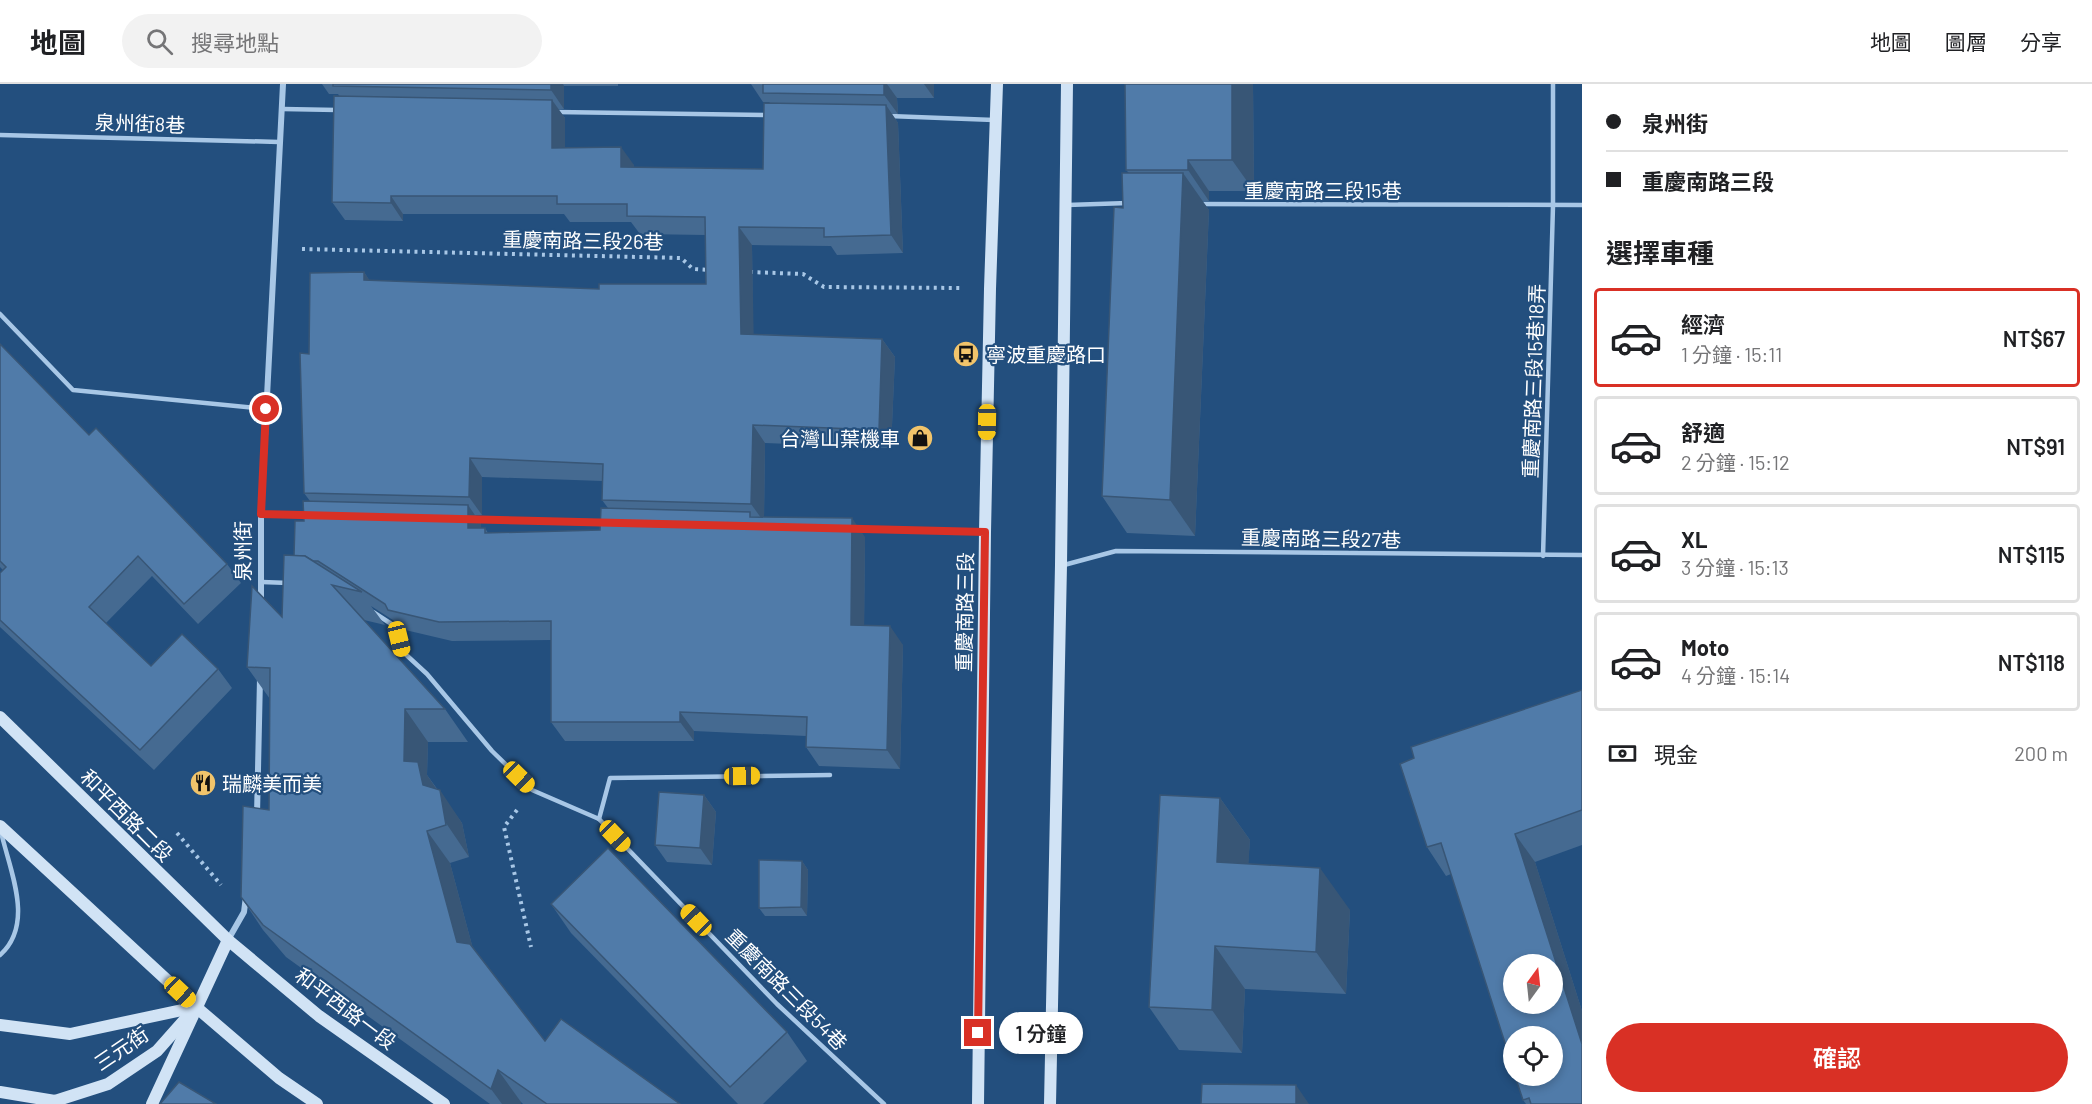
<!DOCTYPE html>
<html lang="zh-TW">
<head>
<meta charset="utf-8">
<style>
	:root { --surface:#fff; --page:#f2f2f2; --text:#202124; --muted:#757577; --line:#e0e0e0; --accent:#d93025 }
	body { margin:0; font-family:Barlow,"Noto Sans TC",sans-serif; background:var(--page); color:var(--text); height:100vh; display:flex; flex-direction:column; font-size:22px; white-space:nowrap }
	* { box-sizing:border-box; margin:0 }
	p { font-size:20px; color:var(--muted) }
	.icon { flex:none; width:33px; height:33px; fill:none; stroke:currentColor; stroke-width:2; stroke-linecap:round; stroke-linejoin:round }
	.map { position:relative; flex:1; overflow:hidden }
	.sheet { display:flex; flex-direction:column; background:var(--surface); width:510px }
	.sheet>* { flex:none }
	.hud { display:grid; align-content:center; height:132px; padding:0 24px; background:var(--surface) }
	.needle { width:39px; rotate:15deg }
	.buttons { position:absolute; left:1503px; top:870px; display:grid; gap:12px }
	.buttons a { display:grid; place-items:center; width:60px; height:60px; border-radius:50%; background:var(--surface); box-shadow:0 3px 9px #0003; font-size:30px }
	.end { position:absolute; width:27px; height:27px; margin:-14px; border:8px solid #d93025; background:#fff; box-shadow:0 0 0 3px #fff }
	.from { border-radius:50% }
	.bubble { position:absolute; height:42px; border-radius:21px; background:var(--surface); box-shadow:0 3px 9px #0003; font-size:20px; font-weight:600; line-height:42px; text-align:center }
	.car { position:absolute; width:18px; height:36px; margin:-18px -9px; border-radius:8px; box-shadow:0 0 4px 2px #0007; background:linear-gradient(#f5c518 24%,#345 0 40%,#f5c518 0 76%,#345 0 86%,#f5c518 0) }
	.hud b { display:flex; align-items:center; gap:21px; height:57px; font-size:22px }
	.hud b+b { border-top:2px solid var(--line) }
	.hud i { width:15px; height:15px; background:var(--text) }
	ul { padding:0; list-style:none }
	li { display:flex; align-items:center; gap:18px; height:99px; margin:0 12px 9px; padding:0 12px; border:3px solid var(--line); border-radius:6px }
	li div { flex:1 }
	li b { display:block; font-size:22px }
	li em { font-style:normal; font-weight:600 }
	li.current { border-color:var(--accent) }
	li>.icon { width:54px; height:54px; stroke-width:1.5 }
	h2 { padding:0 24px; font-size:27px; line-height:72px }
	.pay { display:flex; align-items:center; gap:15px; height:66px; padding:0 24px; font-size:22px }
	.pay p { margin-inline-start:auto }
	.primary-button { display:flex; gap:12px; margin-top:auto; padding:12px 24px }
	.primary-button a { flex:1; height:69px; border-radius:36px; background:var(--accent); color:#fff; font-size:24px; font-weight:600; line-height:69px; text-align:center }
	header { display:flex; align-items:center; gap:36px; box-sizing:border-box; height:84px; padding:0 30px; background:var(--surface); border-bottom:2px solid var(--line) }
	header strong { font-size:28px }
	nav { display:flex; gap:33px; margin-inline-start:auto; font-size:21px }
	.search { width:420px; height:54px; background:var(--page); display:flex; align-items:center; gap:15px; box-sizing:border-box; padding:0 21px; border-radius:33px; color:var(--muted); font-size:22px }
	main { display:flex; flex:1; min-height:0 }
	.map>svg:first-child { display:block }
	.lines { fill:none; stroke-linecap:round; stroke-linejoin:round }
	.path { stroke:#a8c7e6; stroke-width:4; stroke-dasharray:3 4.5; stroke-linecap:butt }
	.lane { stroke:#a8c7e6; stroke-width:4.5 }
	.street { stroke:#a8c7e6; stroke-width:6 }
	.secondary { stroke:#d1e3f5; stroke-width:12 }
	.wall { fill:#456a91; fill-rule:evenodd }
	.shaded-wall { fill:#385676 }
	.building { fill:#507ba9; stroke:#385676; stroke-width:1.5; fill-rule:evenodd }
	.route { stroke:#d93025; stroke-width:8 }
	.labels { text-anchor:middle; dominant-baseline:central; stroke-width:4.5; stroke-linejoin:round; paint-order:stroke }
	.street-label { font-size:20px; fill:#fff; stroke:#234f7e }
	.poi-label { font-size:20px; fill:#fff; stroke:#234f7e; text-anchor:start }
</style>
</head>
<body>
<header>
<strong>地圖</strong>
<div class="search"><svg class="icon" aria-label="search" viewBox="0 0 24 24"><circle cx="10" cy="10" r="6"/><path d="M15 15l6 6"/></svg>搜尋地點</div>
<nav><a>地圖</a><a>圖層</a><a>分享</a></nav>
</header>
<main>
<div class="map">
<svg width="1582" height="1020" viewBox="0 0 1582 1020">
	<rect width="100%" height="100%" fill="#234f7e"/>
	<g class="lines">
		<!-- path -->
		<g class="path">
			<path d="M302 165 681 174 693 185 710 186"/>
			<path d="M750 188 803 190 824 203 961 204"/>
			<path d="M517 726 504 743 531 863"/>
			<path d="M177 749 221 801"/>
		</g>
		<!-- lane -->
		<g class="lane">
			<path d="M283 25 337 26"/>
			<path d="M556 28 769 31"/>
			<path d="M889 32 994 36"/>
			<path d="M0 51 279 58"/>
			<path d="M1199 120 1582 121"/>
			<path d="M1067 121 1128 119"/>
			<path d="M0 230 73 306 266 325"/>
			<path d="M261 430 310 431"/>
			<path d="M474 435 604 439"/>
			<path d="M855 445 985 448"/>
			<path d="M1543 472 1553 122V0"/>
			<path d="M1064 481 1116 467 1582 471"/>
			<path d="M262 498 289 499"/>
			<path d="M373 528 396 543 402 567 427 590 492 667 532 706 599 735 777 920 884 1020"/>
			<path d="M599 735 610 694 830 691"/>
			<path d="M0 871C35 840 10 787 1 748"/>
		</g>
		<!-- street -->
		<g class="street">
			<path d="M261 518V430L283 0"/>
			<path d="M257 731 260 594"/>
			<path d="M228 856 244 828 246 812"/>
		</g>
		<!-- secondary -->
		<g class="secondary">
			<path d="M0 633 228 856 319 932 444 1020"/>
			<path d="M0 742 196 923 279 994 317 1020"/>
			<path d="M0 941 70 950 196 923"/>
			<path d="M0 1008 55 1017 108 1000 157 967 196 923"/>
			<path d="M152 1020 228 856"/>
			<path d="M978 1020 985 448 990 205 997 0"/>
			<path d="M1050 1020 1061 481 1067 0"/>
		</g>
	</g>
	<!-- wall -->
	<g class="wall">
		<path d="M322 0H618V2H564V25H558L565 34V64L634 81V83L763 85 770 19 769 18H763L751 0H729H934V14H897L898 30H892L898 39 903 169 837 171 831 162 752 161 753 250 882 255 895 273 891 364 765 359 764 433 865 453 864 541 903 561 900 685 819 682 806 663V652L694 647V657H565L551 638V556L452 557 401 545 396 538 371 522 385 541 364 536 445 625 468 658H428L427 691 462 739 469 773 450 779 473 865 545 957 680 1020H523L521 1018V1020H490L286 873 263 846 241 813 269 726 270 615 247 583 282 533 294 472 310 417 304 409 309 270 364 188 369 196 599 205 706 200 705 151 640 150 631 138H570L564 130H403V137L345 136 332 118 340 13 338 10H329ZM482 393 603 397 602 416 608 424 600 446 488 449 485 444H481V440L475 431H482Z"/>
		<path d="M1125 0H1253L1254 107H1209V117H1202L1209 126 1195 452 1127 449 1102 412 1123 124 1129 89 1126 86Z"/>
		<path d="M0 260 89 351 227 480 241 499 198 540 152 492 106 539 151 582 218 585 232 604 154 686 0 543V489L3 486 0 483Z"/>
		<path d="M1582 606V761L1535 778 1582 927V1020H1526L1523 1016 1451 790 1446 792 1427 763Z"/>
		<path d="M704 711 716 728 712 781 667 778 655 761Z"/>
		<path d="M1220 714 1250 756 1248 780 1350 826 1346 910 1245 905 1242 969 1179 966 1149 923Z"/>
		<path d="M802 777 808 786 807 832H765L759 824Z"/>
		<path d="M551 820 787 948 807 977 763 1020H738L571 849Z"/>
	</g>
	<!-- shaded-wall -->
	<g class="shaded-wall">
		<path d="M551 0H563L564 2V25L551 6Z"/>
		<path d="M884 0H887L897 14 898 30 884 11Z"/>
		<path d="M924 0H934V14Z"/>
		<path d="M1232 0H1253L1254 107 1232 76Z"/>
		<path d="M552 16 565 34V82L552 64Z"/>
		<path d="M886 21 898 39 903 169 891 151Z"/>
		<path d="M621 63 634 81V101L621 83Z"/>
		<path d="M1188 76 1209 107V117L1188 86Z"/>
		<path d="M1183 89 1209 126 1195 452 1170 416Z"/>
		<path d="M391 112 403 130V137L391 119Z"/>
		<path d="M739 143 752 161 754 268 741 250Z"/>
		<path d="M364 188 376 206 364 196Z"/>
		<path d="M882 255 895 273 891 364 879 346Z"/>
		<path d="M753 341 765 359 764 438 751 420Z"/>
		<path d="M470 374 482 393V431L469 413Z"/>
		<path d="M468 421 481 440V463L468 444Z"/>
		<path d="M852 434 865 453 864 560 851 541Z"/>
		<path d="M890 542 903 561 900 685 887 666Z"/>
		<path d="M405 625 428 658 427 691 440 710V706L462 739 469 773 404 677Z"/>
		<path d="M680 628 694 647V657L680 638Z"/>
		<path d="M704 711 716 728 712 781 700 764Z"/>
		<path d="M1220 714 1250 756 1246 821 1217 778Z"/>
		<path d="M427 747 450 779 480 891 457 858Z"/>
		<path d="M1515 750 1535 778 1582 927V960Z"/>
		<path d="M802 777 808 786 807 832 801 823Z"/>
		<path d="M1320 784 1350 826 1346 910 1316 868Z"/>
		<path d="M1215 862 1245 905 1242 969 1212 926Z"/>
		<path d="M498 986 521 1018V1020H502L491 1005Z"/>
		<path d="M1296 1001 1309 1020H1296Z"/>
	</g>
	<!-- building -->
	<g class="building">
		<path d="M333 0H551V6L333 2Z"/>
		<path d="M763 0H884V11L763 9Z"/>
		<path d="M1125 0H1232V76H1188V86H1126Z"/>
		<path d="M334 12 552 16V64L621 63V83L763 85 764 19 886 21 891 151 824 153V144L739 143 741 250 882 255 879 346 753 341 751 420 602 416 603 380 470 374 469 413 304 409 300 269 309 270 310 189 364 188V196L599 205V200H706L705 133 627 132V120H557V112H391V119L332 118Z"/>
		<path d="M1122 89H1183L1170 416 1102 412 1114 123 1123 124Z"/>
		<path d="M0 260 89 351 96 344 227 480 184 520 138 472 89 523 151 582 182 550 218 585 140 666 0 536V489L6 483 0 477Z"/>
		<path d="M303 417 468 421V444H485V449L600 446 601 424 750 428V433L852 434 851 541 890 542 887 666 806 663 807 633 680 628V638H551V537L439 538 388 526 385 520 318 477H313L305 472H294L295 437H304Z"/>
		<path d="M284 471 305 472 362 508 332 501 445 625H405L404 677 418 678 423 701 440 706 446 741 427 747 457 858 470 860 545 957 561 935 680 1020H547L498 986 491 1005 263 841 241 813 243 722 269 726 270 584 247 583 252 502 282 533Z"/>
		<path d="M1582 606V726L1515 750 1582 960V1020H1531L1529 1014 1523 1016 1515 992H1552V952H1514V987L1441 759 1427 763 1400 680 1414 674 1411 663ZM1514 880H1552V920H1514Z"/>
		<path d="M659 708 704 711 700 764 655 761Z"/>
		<path d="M1160 711 1220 714 1217 778 1320 784 1316 868 1215 862 1212 926 1149 923Z"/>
		<path d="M608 764 787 948 730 1003 551 820Z"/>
		<path d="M759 776 802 777 801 823 759 824Z"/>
		<path d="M179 998 216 1020H160Z"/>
		<path d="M1202 1000 1296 1001V1020H1201Z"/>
	</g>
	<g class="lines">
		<!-- route -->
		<path class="route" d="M266 325 261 430 985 448 978 949"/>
	</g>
	<!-- icons -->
	<defs>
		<symbol id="bus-disc" viewBox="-11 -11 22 22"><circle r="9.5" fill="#f1c46b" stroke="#234f7e"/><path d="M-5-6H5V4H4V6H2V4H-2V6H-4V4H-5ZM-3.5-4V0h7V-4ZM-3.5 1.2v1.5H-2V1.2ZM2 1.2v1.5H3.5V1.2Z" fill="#111"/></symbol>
		<symbol id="shop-disc" viewBox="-11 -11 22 22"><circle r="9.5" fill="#f1c46b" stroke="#234f7e"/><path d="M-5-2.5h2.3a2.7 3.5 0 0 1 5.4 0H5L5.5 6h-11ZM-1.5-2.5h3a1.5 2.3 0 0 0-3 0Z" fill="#111"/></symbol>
		<symbol id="restaurant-disc" viewBox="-11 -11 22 22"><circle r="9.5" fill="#f1c46b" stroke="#234f7e"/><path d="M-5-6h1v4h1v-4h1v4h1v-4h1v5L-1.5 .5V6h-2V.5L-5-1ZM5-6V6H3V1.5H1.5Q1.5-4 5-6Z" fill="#111"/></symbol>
	</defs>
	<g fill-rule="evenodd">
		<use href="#bus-disc" x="951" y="255" width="30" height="30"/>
		<use href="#shop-disc" x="905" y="339" width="30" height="30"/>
		<use href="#restaurant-disc" x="188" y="684" width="30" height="30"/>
	</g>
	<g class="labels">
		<!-- street labels -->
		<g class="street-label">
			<text transform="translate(140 39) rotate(2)">泉州街8巷</text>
			<text x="1323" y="106">重慶南路三段15巷</text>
			<text transform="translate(583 156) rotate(1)">重慶南路三段26巷</text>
			<text transform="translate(1533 297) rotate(-88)">重慶南路三段15巷18弄</text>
			<text transform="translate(1321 454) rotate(1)">重慶南路三段27巷</text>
			<text transform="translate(242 467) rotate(-90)">泉州街</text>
			<text transform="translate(964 528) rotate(-89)">重慶南路三段</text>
			<text transform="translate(127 731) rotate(45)">和平西路二段</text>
			<text transform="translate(787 905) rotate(45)">重慶南路三段54巷</text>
			<text transform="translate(346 924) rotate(37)">和平西路一段</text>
			<text transform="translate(121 964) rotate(-34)">三元街</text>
		</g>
		<!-- poi labels -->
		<g class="poi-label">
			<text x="986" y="270">寧波重慶路口</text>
			<text x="900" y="354" text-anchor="end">台灣山葉機車</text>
			<text x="222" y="699">瑞麟美而美</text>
		</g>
	</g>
</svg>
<div class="buttons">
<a><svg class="needle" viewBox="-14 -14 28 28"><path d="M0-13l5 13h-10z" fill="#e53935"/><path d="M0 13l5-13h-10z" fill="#757577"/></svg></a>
<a><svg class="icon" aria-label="locate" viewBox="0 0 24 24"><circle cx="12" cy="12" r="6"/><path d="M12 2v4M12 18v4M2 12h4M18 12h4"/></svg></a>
</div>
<i class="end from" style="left:266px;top:325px"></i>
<i class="end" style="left:978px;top:949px"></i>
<div class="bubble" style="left:999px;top:928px;width:84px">1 分鐘</div>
<i class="car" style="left:987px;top:338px;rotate:181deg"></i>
<i class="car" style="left:399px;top:555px;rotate:166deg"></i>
<i class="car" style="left:742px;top:692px;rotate:89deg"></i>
<i class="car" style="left:519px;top:693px;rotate:134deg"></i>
<i class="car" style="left:615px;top:752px;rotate:136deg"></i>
<i class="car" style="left:696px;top:836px;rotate:316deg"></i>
<i class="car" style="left:180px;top:908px;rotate:133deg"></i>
</div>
<section class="sheet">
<div class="hud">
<b><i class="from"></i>泉州街</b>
<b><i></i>重慶南路三段</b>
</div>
<h2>選擇車種</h2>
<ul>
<li class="current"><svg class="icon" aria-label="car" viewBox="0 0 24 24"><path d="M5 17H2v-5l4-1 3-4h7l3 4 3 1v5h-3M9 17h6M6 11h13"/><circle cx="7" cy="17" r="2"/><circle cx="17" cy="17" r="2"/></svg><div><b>經濟</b><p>1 分鐘 · 15:11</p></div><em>NT$67</em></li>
<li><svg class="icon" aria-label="car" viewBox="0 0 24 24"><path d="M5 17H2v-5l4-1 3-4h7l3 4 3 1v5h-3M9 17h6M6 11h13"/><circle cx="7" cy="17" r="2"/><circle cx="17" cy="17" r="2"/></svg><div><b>舒適</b><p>2 分鐘 · 15:12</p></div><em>NT$91</em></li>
<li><svg class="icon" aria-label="car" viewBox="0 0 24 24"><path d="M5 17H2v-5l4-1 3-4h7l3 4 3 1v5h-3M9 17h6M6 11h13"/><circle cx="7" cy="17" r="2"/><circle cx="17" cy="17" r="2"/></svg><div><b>XL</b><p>3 分鐘 · 15:13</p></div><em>NT$115</em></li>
<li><svg class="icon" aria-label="car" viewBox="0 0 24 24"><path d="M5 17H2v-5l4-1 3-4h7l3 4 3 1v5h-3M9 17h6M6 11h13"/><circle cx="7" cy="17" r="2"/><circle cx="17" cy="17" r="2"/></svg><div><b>Moto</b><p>4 分鐘 · 15:14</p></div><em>NT$118</em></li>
</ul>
<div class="pay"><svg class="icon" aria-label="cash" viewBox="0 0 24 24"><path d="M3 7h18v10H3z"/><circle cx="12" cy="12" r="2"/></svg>現金<p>200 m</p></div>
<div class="primary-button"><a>確認</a></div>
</section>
</main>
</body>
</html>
